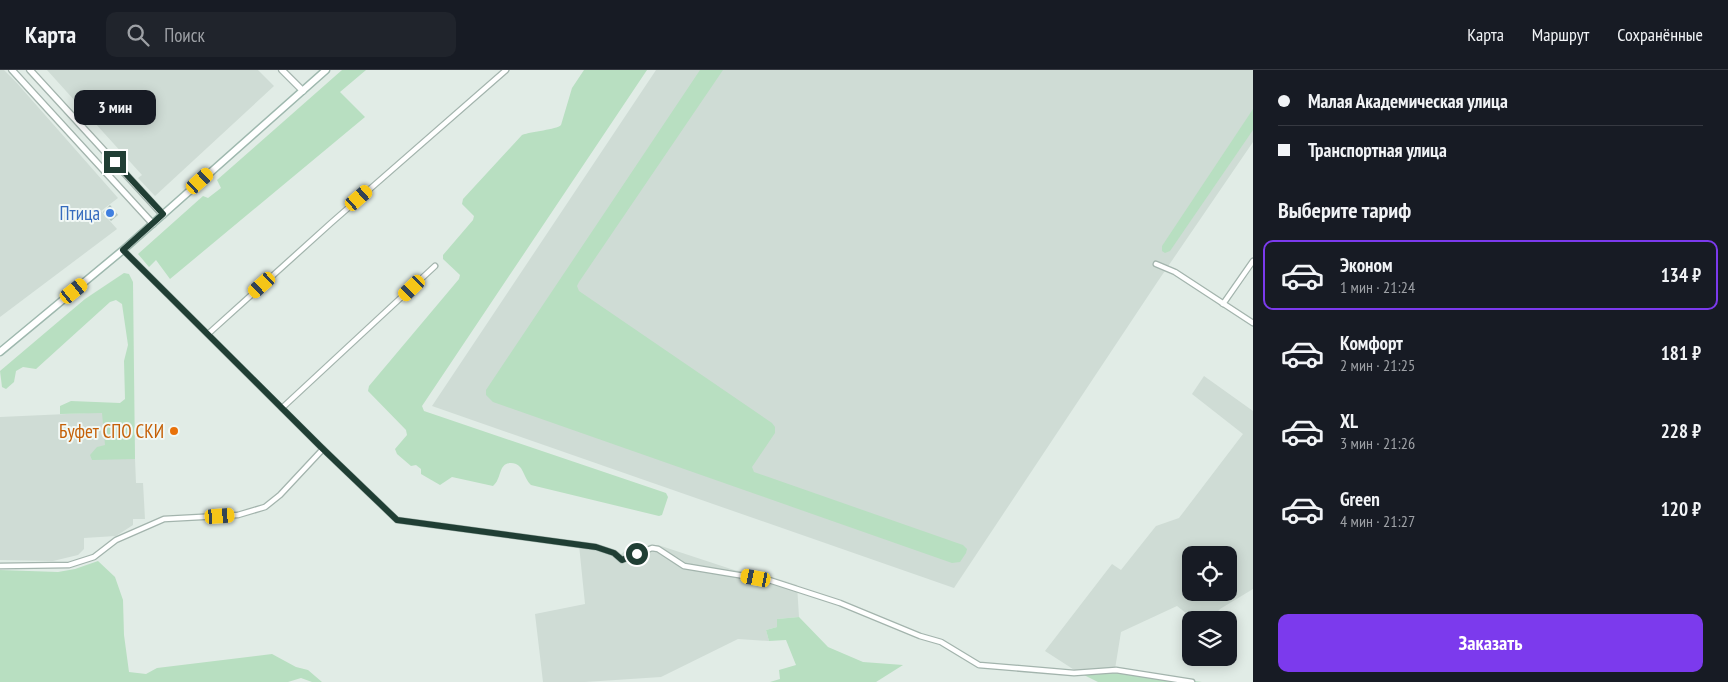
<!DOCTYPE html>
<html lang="ru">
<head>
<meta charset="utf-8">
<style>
	:root { --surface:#171b24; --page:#20242c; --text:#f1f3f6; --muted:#9ea1a6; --line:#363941; --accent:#7c3aed }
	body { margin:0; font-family:"PT Sans Narrow",sans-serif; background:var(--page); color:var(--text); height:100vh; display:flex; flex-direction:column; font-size:19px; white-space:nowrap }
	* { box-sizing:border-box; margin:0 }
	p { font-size:16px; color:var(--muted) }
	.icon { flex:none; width:28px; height:28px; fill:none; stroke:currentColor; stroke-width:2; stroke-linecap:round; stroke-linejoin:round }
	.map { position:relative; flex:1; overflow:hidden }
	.panel { display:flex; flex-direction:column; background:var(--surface); width:475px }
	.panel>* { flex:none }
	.banner { display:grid; align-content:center; height:110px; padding:0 25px; background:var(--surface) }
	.buttons { position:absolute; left:1182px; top:476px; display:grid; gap:10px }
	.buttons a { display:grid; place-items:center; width:55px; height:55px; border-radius:10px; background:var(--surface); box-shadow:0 2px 12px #0003; font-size:25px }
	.end { position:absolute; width:22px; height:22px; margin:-11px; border:6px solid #203e34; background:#fff; box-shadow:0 0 0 2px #fff }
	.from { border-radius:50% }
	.bubble { position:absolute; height:35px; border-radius:10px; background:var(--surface); box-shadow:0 2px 12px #0003; font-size:16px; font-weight:700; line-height:35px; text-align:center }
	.car { position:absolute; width:15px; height:30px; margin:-15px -8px; border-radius:6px; box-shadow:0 0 4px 1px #0007; background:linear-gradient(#f5c518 24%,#345 0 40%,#f5c518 0 76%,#345 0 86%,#f5c518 0) }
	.banner b { display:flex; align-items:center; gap:18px; height:48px; font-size:19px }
	.banner b+b { border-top:1px solid var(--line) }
	.banner i { width:12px; height:12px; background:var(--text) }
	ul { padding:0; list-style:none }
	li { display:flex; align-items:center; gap:15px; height:70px; margin:0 10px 8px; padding:0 15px; border:2px solid transparent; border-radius:10px }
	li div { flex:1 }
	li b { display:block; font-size:19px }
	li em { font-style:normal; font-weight:700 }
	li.on { border-color:var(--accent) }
	li>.icon { width:45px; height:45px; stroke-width:1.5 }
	h2 { padding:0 25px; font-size:22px; line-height:60px }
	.cta { display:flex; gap:10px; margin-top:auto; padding:10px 25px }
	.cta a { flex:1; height:58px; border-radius:10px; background:var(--accent); color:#fff; font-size:20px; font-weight:700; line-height:58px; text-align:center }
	header { display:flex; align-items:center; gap:30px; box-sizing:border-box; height:70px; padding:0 25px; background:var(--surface); border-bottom:1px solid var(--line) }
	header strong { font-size:24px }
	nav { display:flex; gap:28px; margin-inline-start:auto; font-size:18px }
	.search { width:350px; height:45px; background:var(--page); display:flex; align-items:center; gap:12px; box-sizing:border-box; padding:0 18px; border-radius:10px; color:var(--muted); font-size:19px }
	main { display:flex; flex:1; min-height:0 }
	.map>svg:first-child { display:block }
	.built { fill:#cfdcd5; fill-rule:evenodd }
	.green { fill:#b8dfc1 }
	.building { fill:#b6c7bf }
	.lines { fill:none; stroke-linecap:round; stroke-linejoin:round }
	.minor-casing { stroke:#a3b4ad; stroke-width:7 }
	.tertiary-casing { stroke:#a3b4ad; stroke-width:8 }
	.secondary-casing { stroke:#9eb8ae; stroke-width:9 }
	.minor { stroke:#fff; stroke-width:4.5 }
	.tertiary { stroke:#fff; stroke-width:5.5 }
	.secondary { stroke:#fff; stroke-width:6 }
	.route { stroke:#203e34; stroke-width:6 }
	.shop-dot { fill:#3f7fe0; stroke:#f1f8f5; stroke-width:2 }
	.food-dot { fill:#e8710a; stroke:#f1f8f5; stroke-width:2 }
	.labels { text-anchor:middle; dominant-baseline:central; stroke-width:4; stroke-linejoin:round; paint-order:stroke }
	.shop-label { font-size:19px; fill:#366cbe; stroke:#f1f8f5; text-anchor:end }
	.food-label { font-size:19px; fill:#c56008; stroke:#f1f8f5; text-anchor:end }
</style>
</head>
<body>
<header>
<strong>Карта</strong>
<div class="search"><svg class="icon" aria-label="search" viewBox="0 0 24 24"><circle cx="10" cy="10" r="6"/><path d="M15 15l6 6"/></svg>Поиск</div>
<nav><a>Карта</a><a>Маршрут</a><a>Сохранённые</a></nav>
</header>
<main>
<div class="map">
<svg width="1253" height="612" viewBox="0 0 1253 612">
	<rect width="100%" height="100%" fill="#e1ece6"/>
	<!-- built -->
	<g class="built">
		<path d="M0 0H4L16 12 118 128 101 141 117 159 0 247Z"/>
		<path d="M47 0H258L274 16 155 126 138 108 142 105Z"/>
		<path d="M656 0H1253V72L1158 211 954 518 432 336Z"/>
		<path d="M1204 306 1253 341V519L1220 539 1210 550H1195L1177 536 1121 562 1115 599 1076 601 1045 581 1112 494 1121 500 1156 456 1179 448 1243 364 1192 324ZM1191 485H1229V522H1191Z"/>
		<path d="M133 341 136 413H143L145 449H133V455L116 466 84 468V479L78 485 53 491 0 490V347Z"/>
		<path d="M579 475 618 487 628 478 658 475 734 500 769 506 797 515 799 547 777 549V557L766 560 769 571 738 569 661 607 585 612H543L535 544 585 534Z"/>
	</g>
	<!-- green -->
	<g class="green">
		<path d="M342 0H366L340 22 365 47 170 209 156 190 149 197 138 184 203 126 208 128 221 118 217 110Z"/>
		<path d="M584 0H647L422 336 424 341 666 423 668 427 662 445 659 446 531 415C523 408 524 393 511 393 498 393 502 409 493 416L452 407 440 415 421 404V399L416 395 411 396 397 384 395 379 407 365 406 360 368 321 369 316 459 209 460 205 443 189V185L473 150 474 146 462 134 463 129 522 65C532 61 556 60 561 55L572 18Z"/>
		<path d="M700 0H723L579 212 577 216 579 221 772 353 775 357V363L752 397 754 402 963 475 967 479 966 483 960 492 952 493 493 332 486 325V320Z"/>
		<path d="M1253 39V60L1170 181 1165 183 1162 181V176Z"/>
		<path d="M124 203 129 204 133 212 135 389 92 390 90 385 97 377 105 375 102 343 60 344V336L71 331 120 333 125 329 124 291 128 275 122 234 116 230 110 232 36 299 23 297 16 301 14 312 6 319 2 317 0 301 85 229Z"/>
		<path d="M98 491 115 507 123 530 124 565 129 602 146 604 157 598 272 584 296 597 308 600 322 612H312L301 608 288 612H0V500L58 502 75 499Z"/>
		<path d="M799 547 828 577 863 592 903 595 876 612H770L780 609 779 600 796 595 786 570 769 571 766 560 777 557V549Z"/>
		<path d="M1115 599 1202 612H1098L1076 601Z"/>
	</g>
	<!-- building -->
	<path class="building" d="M110 135 118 145 111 151 103 142Z"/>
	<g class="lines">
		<defs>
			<g id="minor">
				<path d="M123 180 323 379 397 450 596 477 614 483 622 490 652 478 658 479 684 496 769 510 840 533 920 566 941 572 979 595 1074 603 1116 600 1192 612"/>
				<path d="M1156 194 1175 202 1253 253"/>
				<path d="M1223 234 1253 191"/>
				<path d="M208 264 331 153 506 0"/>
				<path d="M282 338 435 196"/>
				<path d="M0 496 69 495 94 487 116 470 164 449 238 445 265 437 280 425 323 379"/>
			</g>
			<g id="tertiary">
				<path d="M12 0 153 154"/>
				<path d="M30 0 163 145"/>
				<path d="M282 0 303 21"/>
			</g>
			<path id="secondary" d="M0 282 123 180 326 0"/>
		</defs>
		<!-- minor casing -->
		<use href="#minor" class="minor-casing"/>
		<!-- tertiary casing -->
		<use href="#tertiary" class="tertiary-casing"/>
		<!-- secondary casing -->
		<use href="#secondary" class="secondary-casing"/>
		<!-- minor -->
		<use href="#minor" class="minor"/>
		<!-- tertiary -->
		<use href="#tertiary" class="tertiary"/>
		<!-- secondary -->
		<use href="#secondary" class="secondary"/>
	</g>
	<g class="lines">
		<!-- route -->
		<path class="route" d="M115 92 163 144 123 180 323 379 397 450 596 477 614 483 622 490 637 484"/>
	</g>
	<!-- markers -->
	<circle class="shop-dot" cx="110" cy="143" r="5"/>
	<circle class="food-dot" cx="174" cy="361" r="5"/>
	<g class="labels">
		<!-- shop labels -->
		<g class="shop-label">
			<text x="100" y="143">Птица</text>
		</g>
		<!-- food labels -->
		<g class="food-label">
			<text x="164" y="361">Буфет СПО СКИ</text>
		</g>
	</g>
</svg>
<div class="buttons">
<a><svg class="icon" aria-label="locate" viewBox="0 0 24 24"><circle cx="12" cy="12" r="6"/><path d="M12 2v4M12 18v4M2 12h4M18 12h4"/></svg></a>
<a><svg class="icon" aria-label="layers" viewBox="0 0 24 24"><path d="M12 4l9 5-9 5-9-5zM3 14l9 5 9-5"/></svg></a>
</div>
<i class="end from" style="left:637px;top:484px"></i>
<i class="end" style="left:115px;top:92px"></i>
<div class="bubble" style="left:74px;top:20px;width:82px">3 мин</div>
<i class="car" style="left:200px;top:111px;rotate:48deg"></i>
<i class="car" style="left:359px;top:128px;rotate:49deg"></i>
<i class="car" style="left:262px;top:215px;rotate:228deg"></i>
<i class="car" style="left:412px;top:218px;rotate:226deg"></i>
<i class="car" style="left:74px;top:221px;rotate:51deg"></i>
<i class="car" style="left:220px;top:446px;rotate:86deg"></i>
<i class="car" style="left:756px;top:508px;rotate:281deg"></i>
</div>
<section class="panel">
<div class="banner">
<b><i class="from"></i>Малая Академическая улица</b>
<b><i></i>Транспортная улица</b>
</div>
<h2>Выберите тариф</h2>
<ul>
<li class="on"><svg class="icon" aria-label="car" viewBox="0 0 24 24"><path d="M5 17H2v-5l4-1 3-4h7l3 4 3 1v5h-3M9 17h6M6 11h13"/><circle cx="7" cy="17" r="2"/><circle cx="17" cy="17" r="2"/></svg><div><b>Эконом</b><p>1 мин · 21:24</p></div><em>134 ₽</em></li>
<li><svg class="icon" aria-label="car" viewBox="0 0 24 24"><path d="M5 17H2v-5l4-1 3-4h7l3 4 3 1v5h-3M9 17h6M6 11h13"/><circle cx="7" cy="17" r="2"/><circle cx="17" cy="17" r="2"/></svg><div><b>Комфорт</b><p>2 мин · 21:25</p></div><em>181 ₽</em></li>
<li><svg class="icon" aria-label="car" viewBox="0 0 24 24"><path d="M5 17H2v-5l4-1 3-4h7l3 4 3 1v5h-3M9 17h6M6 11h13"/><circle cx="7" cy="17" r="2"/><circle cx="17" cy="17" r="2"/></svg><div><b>XL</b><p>3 мин · 21:26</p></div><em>228 ₽</em></li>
<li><svg class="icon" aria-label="car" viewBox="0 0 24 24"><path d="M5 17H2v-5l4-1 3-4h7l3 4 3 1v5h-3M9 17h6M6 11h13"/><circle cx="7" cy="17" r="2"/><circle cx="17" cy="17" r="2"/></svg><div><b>Green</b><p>4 мин · 21:27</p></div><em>120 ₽</em></li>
</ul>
<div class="cta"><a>Заказать</a></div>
</section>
</main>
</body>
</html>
